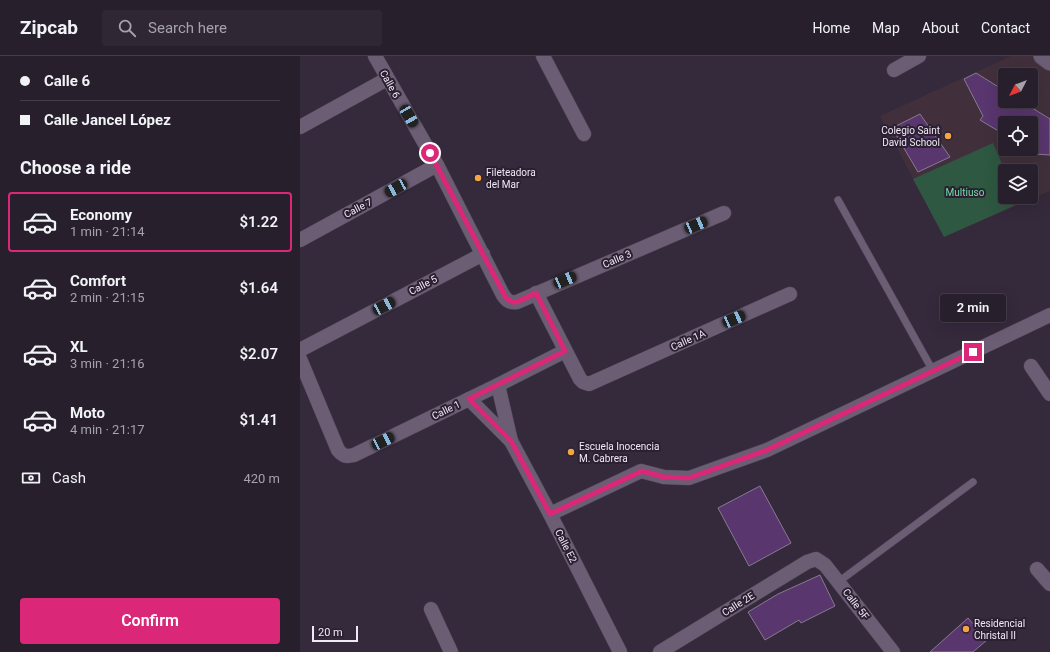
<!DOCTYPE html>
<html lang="en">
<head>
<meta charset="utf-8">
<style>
	:root { --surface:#281f2d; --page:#302735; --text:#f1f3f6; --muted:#a5a2aa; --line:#443d49; --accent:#db2777 }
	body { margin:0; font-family:Roboto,sans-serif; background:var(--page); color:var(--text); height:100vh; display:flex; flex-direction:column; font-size:15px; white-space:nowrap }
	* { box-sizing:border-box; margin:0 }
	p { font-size:13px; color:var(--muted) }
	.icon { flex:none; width:22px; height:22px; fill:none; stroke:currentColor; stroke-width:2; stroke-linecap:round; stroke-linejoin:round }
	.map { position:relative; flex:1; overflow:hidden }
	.sheet { display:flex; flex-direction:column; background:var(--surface); width:300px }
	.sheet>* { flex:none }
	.hud { display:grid; align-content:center; height:88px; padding:0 20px; background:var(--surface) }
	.needle { width:26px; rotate:228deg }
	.fabs { position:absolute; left:698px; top:12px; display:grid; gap:8px }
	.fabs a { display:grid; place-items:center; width:40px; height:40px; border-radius:4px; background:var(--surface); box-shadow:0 4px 16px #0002,0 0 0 1px var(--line); font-size:20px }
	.scale { position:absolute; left:12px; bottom:10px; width:46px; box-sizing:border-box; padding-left:4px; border:2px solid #f0e8f5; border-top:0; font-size:11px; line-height:14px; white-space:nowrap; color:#f0e8f5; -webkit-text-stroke:3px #2b2032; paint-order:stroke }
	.end { position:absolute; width:18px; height:18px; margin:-9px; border:5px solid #db2777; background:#fff; box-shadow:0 0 0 2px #fff }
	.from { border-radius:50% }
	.bubble { position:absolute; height:28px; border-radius:4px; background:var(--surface); box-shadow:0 4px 16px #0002,0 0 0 1px var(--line); font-size:13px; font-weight:600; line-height:28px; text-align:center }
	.car { position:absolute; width:12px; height:24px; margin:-12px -6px; border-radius:5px; box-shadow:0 0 3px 1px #0007; background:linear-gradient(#222 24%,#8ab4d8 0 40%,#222 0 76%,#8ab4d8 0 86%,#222 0) }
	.hud b { display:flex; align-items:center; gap:14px; height:38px; font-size:15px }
	.hud b+b { border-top:1px solid var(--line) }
	.hud i { width:10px; height:10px; background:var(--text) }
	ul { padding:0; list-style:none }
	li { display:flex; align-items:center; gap:12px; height:60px; margin:0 8px 6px; padding:0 12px; border:2px solid transparent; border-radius:4px }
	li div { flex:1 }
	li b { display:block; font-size:15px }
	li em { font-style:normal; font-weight:600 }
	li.selected { border-color:var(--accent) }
	li>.icon { width:36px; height:36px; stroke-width:1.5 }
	h2 { padding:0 20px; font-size:18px; line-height:48px }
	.pay { display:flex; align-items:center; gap:10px; height:44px; padding:0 20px; font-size:15px }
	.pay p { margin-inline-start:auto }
	.button { display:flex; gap:8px; margin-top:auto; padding:8px 20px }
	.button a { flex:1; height:46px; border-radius:4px; background:var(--accent); color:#fff; font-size:16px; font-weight:600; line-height:46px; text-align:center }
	header { display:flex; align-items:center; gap:24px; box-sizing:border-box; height:56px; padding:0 20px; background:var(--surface); border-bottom:1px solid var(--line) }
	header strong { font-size:19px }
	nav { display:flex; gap:22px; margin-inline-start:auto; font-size:14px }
	.search { width:280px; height:36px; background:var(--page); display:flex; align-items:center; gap:10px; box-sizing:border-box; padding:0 14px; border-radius:4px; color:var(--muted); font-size:15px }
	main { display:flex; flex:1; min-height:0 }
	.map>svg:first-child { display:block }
	.education { fill:#41303b; fill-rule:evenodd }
	.green { fill:#2e5841 }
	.building { fill:#59366e; stroke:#877a91 }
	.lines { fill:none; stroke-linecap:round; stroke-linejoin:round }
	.service-casing { stroke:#504555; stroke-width:8 }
	.minor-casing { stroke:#504555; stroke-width:15 }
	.tertiary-casing { stroke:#504555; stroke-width:18 }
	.service { stroke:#6b5d73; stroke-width:7 }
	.minor { stroke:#6b5d73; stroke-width:14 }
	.tertiary { stroke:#6b5d73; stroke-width:17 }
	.route { stroke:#db2777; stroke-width:5 }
	.poi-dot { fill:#f3a443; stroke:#2b2032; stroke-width:1.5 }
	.labels { text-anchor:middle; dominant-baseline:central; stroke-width:4; stroke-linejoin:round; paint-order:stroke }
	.street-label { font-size:10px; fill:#f0e8f5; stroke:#2b2032 }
	.poi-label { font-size:10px; fill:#f0e8f5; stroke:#2b2032; text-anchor:start }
	.park-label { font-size:10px; fill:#73dfa6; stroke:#2b2032 }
</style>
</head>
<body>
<header>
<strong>Zipcab</strong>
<div class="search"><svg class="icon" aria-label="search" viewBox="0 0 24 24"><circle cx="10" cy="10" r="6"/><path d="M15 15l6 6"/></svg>Search here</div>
<nav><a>Home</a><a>Map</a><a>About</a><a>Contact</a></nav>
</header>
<main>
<section class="sheet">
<div class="hud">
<b><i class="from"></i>Calle 6</b>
<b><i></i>Calle Jancel López</b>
</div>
<h2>Choose a ride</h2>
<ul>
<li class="selected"><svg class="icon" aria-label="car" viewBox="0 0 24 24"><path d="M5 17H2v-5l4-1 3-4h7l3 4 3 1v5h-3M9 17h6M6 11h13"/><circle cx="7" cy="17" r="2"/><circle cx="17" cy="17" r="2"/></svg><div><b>Economy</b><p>1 min · 21:14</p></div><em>$1.22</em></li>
<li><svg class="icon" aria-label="car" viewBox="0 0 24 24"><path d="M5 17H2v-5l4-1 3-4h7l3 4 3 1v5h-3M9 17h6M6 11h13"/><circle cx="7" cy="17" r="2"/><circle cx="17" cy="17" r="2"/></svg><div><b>Comfort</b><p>2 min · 21:15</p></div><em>$1.64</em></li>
<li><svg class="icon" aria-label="car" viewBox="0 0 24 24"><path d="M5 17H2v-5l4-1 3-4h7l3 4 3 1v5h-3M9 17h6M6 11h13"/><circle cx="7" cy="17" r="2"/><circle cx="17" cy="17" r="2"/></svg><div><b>XL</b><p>3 min · 21:16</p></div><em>$2.07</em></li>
<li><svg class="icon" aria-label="car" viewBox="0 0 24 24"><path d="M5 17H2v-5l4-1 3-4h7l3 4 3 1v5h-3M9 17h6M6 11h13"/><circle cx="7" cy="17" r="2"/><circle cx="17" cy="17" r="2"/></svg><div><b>Moto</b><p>4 min · 21:17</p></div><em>$1.41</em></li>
</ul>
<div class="pay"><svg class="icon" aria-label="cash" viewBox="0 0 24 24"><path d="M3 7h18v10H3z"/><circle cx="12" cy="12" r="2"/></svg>Cash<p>420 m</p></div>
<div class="button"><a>Confirm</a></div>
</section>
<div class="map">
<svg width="750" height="596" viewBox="0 0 750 596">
	<rect width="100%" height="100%" fill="#35293c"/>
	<!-- education -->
	<path class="education" d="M711 0H736L750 9V135L644 181 580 60ZM705 19H731V45H705ZM705 67H731V93H705ZM705 115H731V141H705Z"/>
	<!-- green -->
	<path class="green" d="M693 87 705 115V141H717L720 147 644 181 613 123Z"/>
	<!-- building -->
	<g class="building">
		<path d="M676 17 705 35V45H721L750 63V99L735 98 731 95V67H705V79L680 64 683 60 664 23Z"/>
		<path d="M620 58 650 101 618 116 592 72Z"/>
		<path d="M460 430 491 487 449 510 418 452Z"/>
		<path d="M520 519 535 550 501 567 499 564 465 584 448 556 478 538Z"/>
		<path d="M668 562 687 584 673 596H630Z"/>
	</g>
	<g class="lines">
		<defs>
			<g id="service">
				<path d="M538 144 633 315"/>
				<path d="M545 521 673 426"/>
			</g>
			<g id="minor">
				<path d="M75 0 137 109 203 239C207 245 210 247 217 246L424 157"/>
				<path d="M243 0 284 78"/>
				<path d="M594 14 619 0"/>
				<path d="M0 71 87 23"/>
				<path d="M0 184 137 109"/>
				<path d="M236 237 280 323 283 326 289 328 490 238"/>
				<path d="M0 294 183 198"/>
				<path d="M0 303 38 394C43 400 46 401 54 399L198 329 265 295"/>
				<path d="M731 310 750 338"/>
				<path d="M198 329 211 385 250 458 320 596"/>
				<path d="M169 343 211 385"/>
				<path d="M250 458 341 415 364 421 389 422 467 394 750 259"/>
				<path d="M737 513 750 528"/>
				<path d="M131 553 151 596"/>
				<path d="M360 596 507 506 516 503 525 509 593 596"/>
			</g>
			<path id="tertiary" d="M742 0 750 6"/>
		</defs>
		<!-- service casing -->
		<use href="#service" class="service-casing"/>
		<!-- minor casing -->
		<use href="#minor" class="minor-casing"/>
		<!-- tertiary casing -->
		<use href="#tertiary" class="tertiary-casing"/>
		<!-- service -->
		<use href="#service" class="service"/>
		<!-- minor -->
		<use href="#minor" class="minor"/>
		<!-- tertiary -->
		<use href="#tertiary" class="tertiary"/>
	</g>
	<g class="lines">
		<!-- route -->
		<path class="route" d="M130 97 206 242 212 246H217L236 237 265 295 169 343 211 385 250 458 342 415 364 421 389 422 467 394 673 296"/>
	</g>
	<!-- markers -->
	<g class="poi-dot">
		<circle cx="648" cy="80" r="4"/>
		<circle cx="178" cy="122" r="4"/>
		<circle cx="271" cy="396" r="4"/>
		<circle cx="666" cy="573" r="4"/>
	</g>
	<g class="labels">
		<!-- street labels -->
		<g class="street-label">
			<text transform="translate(90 28) rotate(61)">Calle 6</text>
			<text transform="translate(58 152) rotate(-28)">Calle 7</text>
			<text transform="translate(317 203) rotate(-23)">Calle 3</text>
			<text transform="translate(123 229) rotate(-28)">Calle 5</text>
			<text transform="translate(388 284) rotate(-24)">Calle 1A</text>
			<text transform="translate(146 354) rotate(-26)">Calle 1</text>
			<text transform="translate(266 490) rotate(63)">Calle E2</text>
			<text transform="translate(438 548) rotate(-32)">Calle 2E</text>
			<text transform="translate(556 548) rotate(52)">Calle 5F</text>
		</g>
		<!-- poi labels -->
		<g class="poi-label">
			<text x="640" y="74" text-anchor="end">Colegio Saint<tspan x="640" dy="12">David School</tspan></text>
			<text x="186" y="116">Fileteadora<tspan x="186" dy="12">del Mar</tspan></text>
			<text x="279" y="390">Escuela Inocencia<tspan x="279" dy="12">M. Cabrera</tspan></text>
			<text x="674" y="567">Residencial<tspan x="674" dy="12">Christal II</tspan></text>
		</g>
		<!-- park labels -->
		<g class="park-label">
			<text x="665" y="136">Multiuso</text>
		</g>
	</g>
</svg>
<div class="fabs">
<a><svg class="needle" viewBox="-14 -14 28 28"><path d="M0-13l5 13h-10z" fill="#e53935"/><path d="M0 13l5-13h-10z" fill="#a5a2aa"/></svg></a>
<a><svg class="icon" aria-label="locate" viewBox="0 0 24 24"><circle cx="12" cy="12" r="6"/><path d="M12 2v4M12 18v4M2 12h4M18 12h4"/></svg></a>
<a><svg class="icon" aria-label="layers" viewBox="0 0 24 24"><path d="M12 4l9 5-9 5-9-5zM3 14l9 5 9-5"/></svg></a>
</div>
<div class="scale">20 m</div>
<i class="end from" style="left:130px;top:97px"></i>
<i class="end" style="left:673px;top:296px"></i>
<div class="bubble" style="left:640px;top:238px;width:66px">2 min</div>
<i class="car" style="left:109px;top:60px;rotate:150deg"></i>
<i class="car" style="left:96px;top:132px;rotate:241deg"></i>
<i class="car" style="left:396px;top:169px;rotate:67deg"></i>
<i class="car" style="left:265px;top:224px;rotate:67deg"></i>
<i class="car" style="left:84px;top:250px;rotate:62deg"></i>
<i class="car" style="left:434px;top:263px;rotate:66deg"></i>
<i class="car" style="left:83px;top:385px;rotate:64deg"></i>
</div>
</main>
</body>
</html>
